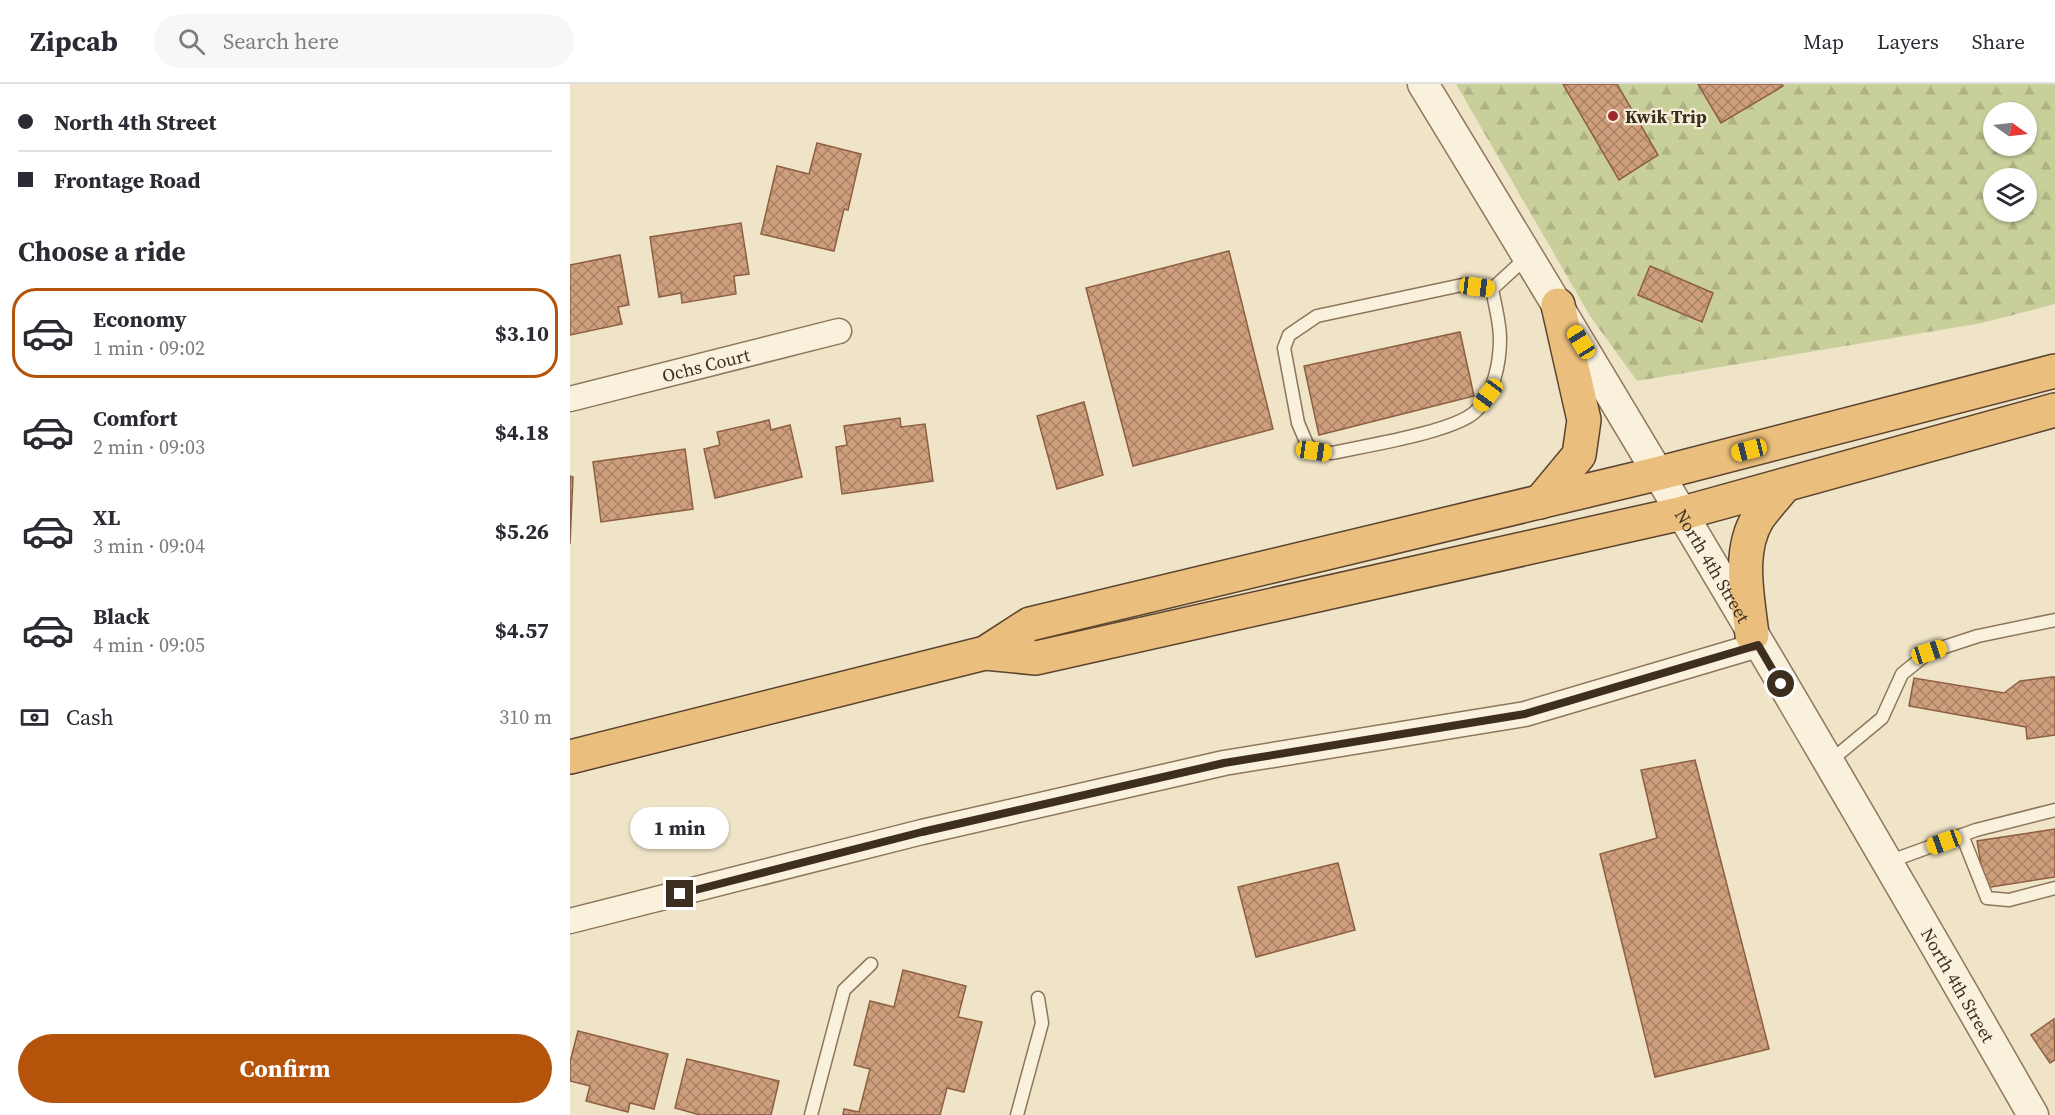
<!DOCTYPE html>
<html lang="en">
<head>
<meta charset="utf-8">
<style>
	:root { --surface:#fff; --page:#f7f7f7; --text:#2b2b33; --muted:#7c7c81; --line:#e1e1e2; --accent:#b45309 }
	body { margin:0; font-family:"Source Serif 4",serif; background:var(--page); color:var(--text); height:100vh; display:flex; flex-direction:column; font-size:22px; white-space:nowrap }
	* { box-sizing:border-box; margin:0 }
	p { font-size:20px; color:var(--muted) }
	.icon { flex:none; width:33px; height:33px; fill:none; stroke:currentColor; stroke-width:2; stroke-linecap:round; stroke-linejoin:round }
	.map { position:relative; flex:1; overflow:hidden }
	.side { display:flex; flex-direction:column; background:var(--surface); width:570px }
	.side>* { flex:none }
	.top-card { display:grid; align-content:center; height:132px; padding:0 18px; background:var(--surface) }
	.needle { width:39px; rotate:104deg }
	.tools { position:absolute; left:1413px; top:18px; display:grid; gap:12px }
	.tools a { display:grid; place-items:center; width:54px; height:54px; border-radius:50%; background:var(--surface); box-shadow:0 2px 4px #0004; font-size:30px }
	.end { position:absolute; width:27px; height:27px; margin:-14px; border:8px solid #3d2e20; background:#fff; box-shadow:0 0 0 3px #fff }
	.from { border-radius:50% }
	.bubble { position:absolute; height:42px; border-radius:21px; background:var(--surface); box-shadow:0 2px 4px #0004; font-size:20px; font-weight:700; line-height:42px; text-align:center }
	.car { position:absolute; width:18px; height:36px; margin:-18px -9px; border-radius:8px; box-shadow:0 0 4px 2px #0007; background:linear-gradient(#f5c518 24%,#345 0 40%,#f5c518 0 76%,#345 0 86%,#f5c518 0) }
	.top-card b { display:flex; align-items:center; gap:21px; height:57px; font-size:22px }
	.top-card b+b { border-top:2px solid var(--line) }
	.top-card i { width:15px; height:15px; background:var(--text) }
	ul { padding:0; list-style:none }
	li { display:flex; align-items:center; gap:18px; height:90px; margin:0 12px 9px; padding:0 6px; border:3px solid transparent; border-radius:24px }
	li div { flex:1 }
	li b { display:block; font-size:22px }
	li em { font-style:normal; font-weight:700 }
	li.on { border-color:var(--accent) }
	li>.icon { width:54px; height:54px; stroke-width:1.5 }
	h2 { padding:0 18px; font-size:27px; line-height:72px }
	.pay { display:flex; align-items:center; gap:15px; height:66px; padding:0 18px; font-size:22px }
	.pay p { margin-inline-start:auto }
	.cta { display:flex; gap:12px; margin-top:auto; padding:12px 18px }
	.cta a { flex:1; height:69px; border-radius:36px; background:var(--accent); color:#fff; font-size:24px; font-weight:700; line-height:69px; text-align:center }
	header { display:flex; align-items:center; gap:36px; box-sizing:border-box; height:84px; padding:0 30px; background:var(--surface); border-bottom:2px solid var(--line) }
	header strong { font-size:28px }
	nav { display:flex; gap:33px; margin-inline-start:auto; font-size:21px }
	.search { width:420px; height:54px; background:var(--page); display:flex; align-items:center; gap:15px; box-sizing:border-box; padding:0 21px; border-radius:33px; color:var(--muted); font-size:22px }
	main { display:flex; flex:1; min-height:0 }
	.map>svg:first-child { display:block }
	.forest { fill:url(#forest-firs); fill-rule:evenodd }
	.building { fill:url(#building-cross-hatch); stroke:#8d5f41; stroke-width:1.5 }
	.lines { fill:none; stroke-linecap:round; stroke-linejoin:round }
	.service-casing { stroke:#8d765c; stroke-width:15 }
	.minor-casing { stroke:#8d765c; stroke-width:27 }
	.tertiary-casing { stroke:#8d765c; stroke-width:33 }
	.trunk-casing { stroke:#5b4430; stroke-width:36 }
	.service { stroke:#faf1dc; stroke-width:12 }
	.minor { stroke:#faf1dc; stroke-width:24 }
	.tertiary { stroke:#faf1dc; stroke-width:30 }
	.trunk { stroke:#eabe7c; stroke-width:33 }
	.route { stroke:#3d2e20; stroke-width:8 }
	.poi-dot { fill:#9e2a2b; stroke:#f7eed8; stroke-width:2 }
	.labels { text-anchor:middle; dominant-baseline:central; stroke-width:4.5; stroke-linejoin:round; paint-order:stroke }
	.poi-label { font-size:18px; font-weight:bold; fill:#3d2e20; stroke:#f7eed8; text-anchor:start }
	.street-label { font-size:18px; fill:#3d2e20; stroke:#f7eed8 }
</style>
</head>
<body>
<header>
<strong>Zipcab</strong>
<div class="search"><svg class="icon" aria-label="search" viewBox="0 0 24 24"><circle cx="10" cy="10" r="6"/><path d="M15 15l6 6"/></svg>Search here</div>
<nav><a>Map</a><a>Layers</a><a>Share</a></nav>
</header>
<main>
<section class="side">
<div class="top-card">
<b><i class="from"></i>North 4th Street</b>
<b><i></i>Frontage Road</b>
</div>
<h2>Choose a ride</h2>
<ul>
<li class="on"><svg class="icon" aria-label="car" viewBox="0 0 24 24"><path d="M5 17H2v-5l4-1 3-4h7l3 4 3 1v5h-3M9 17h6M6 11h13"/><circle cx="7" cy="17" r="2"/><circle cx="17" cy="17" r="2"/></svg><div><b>Economy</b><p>1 min · 09:02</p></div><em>$3.10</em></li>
<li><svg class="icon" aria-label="car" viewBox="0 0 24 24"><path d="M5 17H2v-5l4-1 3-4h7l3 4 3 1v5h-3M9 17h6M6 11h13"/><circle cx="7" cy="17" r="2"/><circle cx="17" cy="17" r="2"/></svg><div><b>Comfort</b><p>2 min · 09:03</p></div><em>$4.18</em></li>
<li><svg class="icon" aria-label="car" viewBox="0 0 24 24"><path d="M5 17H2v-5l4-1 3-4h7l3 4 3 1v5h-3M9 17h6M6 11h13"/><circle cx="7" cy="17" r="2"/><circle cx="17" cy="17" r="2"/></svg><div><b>XL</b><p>3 min · 09:04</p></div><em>$5.26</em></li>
<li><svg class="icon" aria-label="car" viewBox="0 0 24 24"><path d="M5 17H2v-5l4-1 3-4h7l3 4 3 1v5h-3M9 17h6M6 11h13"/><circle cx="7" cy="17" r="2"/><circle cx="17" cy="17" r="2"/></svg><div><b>Black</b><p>4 min · 09:05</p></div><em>$4.57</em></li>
</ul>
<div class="pay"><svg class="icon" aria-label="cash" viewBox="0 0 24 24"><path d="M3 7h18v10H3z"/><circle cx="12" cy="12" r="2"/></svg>Cash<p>310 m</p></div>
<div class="cta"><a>Confirm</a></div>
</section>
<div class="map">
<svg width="1485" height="1031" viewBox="0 0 1485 1031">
	<defs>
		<pattern id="forest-firs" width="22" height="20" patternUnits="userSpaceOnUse" patternTransform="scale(1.5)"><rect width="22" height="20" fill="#c9cf9b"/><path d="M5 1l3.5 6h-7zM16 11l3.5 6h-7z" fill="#aeb285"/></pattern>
		<pattern id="building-cross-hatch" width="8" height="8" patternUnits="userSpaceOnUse" patternTransform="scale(1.5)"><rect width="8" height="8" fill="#cf9f7d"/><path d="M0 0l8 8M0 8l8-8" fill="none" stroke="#a98266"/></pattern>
	</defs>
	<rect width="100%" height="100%" fill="#f0e4c8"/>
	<!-- forest -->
	<path class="forest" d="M886 0H1485V220L1412 239 1067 297 1020 232ZM1424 28H1456V62H1424ZM1424 94H1456V128H1424Z"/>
	<!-- building -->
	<g class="building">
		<path d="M993 0H1047L1088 71 1049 96Z"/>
		<path d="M1128 0H1212L1213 2 1151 39Z"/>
		<path d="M247 59 291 70 278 126 274 125 264 167 191 150 207 82 239 90Z"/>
		<path d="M171 139 179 190 164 192 166 210 112 219 111 209 89 213 80 153Z"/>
		<path d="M659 167 703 345 563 382 516 204Z"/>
		<path d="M50 171 59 221 48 223 52 240 0 251V181Z"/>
		<path d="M1080 182 1143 209 1132 238 1068 211Z"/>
		<path d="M890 248 904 312 749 351 734 282Z"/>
		<path d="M514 318 533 391 487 405 467 332Z"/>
		<path d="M330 334 331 343 355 340 363 397 272 410 266 363 277 361 274 342Z"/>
		<path d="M199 336 201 346 220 341 232 393 145 414 134 365 150 361 147 348Z"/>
		<path d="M115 365 123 425 31 438 23 378Z"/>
		<path d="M0 392 3 393 0 460Z"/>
		<path d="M1482 593H1485V651L1457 655 1456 643 1339 622 1344 594 1434 609 1450 597Z"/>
		<path d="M1125 676 1199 965 1085 993 1030 770 1087 754 1071 686Z"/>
		<path d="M1485 745V793L1415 804 1407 757Z"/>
		<path d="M768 779 785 846 686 873 668 803Z"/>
		<path d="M333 886 396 902 388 933 412 938 394 1008 377 1004 370 1031H273L274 1025 289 1028 300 985 284 981 300 917 324 923Z"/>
		<path d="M1484 935 1485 976 1480 979 1461 951Z"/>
		<path d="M8 947 98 970 84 1025 60 1019 58 1028 16 1017 20 1002 0 997V978Z"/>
		<path d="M117 975 209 997 201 1031H130L105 1024Z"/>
	</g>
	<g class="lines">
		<defs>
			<g id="service">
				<path d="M922 205 892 201 747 232 719 251 714 264 728 339 737 360 744 367 762 369C794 362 885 348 906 327 924 310 930 278 930 255 930 239 925 221 922 205L957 173"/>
				<path d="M1259 678 1312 634 1332 590 1359 568 1408 552 1485 536"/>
				<path d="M1392 751 1417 814 1439 816 1485 804"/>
				<path d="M1318 778 1406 746 1485 726"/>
				<path d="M241 1031 274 906 301 880"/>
				<path d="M447 1031 472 939 468 914"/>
			</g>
			<g id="minor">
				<path id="s1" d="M0 315 269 247"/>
				<path d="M0 837 352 748 654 679 955 630 1188 561"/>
			</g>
			<g id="tertiary">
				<path id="s2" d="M853 0C1061 341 1265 684 1463 1031"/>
			</g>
			<g id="trunk">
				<path d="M970 418 1009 371 1014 336 988 221"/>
				<path d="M1182 551C1178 514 1167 468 1188 434 1196 423 1206 412 1215 401"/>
				<path d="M415 569 466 574 1113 429 1485 326"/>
				<path d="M0 673 415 569 460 540 1090 389 1485 287"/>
			</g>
		</defs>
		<!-- service casing -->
		<use href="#service" class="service-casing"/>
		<!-- minor casing -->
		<use href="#minor" class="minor-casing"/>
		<!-- tertiary casing -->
		<use href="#tertiary" class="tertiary-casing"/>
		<!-- trunk casing -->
		<use href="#trunk" class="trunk-casing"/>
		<!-- service -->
		<use href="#service" class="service"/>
		<!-- minor -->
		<use href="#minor" class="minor"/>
		<!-- tertiary -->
		<use href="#tertiary" class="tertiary"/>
		<!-- trunk -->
		<use href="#trunk" class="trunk"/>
	</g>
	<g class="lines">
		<!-- route -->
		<path class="route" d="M110 810 352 748 654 679 955 630 1188 561 1211 600"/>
	</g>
	<!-- markers -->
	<circle class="poi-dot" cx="1043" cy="32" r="6"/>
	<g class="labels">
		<!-- poi labels -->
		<g class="poi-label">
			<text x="1055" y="32">Kwik Trip</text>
		</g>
		<!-- street labels -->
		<g class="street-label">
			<text stroke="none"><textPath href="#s1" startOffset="140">Ochs Court</textPath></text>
			<text stroke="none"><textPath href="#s2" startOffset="562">North 4th Street</textPath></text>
			<text stroke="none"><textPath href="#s2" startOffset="1048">North 4th Street</textPath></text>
		</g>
	</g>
</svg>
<div class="tools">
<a><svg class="needle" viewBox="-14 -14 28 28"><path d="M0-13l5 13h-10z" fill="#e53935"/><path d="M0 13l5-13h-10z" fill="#7c7c81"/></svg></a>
<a><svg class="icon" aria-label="layers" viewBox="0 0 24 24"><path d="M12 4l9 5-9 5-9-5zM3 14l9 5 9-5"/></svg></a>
</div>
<i class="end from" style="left:1211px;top:600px"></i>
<i class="end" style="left:110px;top:810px"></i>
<div class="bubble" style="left:60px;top:723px;width:99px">1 min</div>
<i class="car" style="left:907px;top:203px;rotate:97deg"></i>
<i class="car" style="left:1011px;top:258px;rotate:328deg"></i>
<i class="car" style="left:918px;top:311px;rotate:217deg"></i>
<i class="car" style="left:1179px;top:366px;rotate:256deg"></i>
<i class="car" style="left:744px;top:367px;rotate:98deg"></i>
<i class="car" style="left:1359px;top:568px;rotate:72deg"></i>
<i class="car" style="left:1374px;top:758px;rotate:250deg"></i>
</div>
</main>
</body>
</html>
